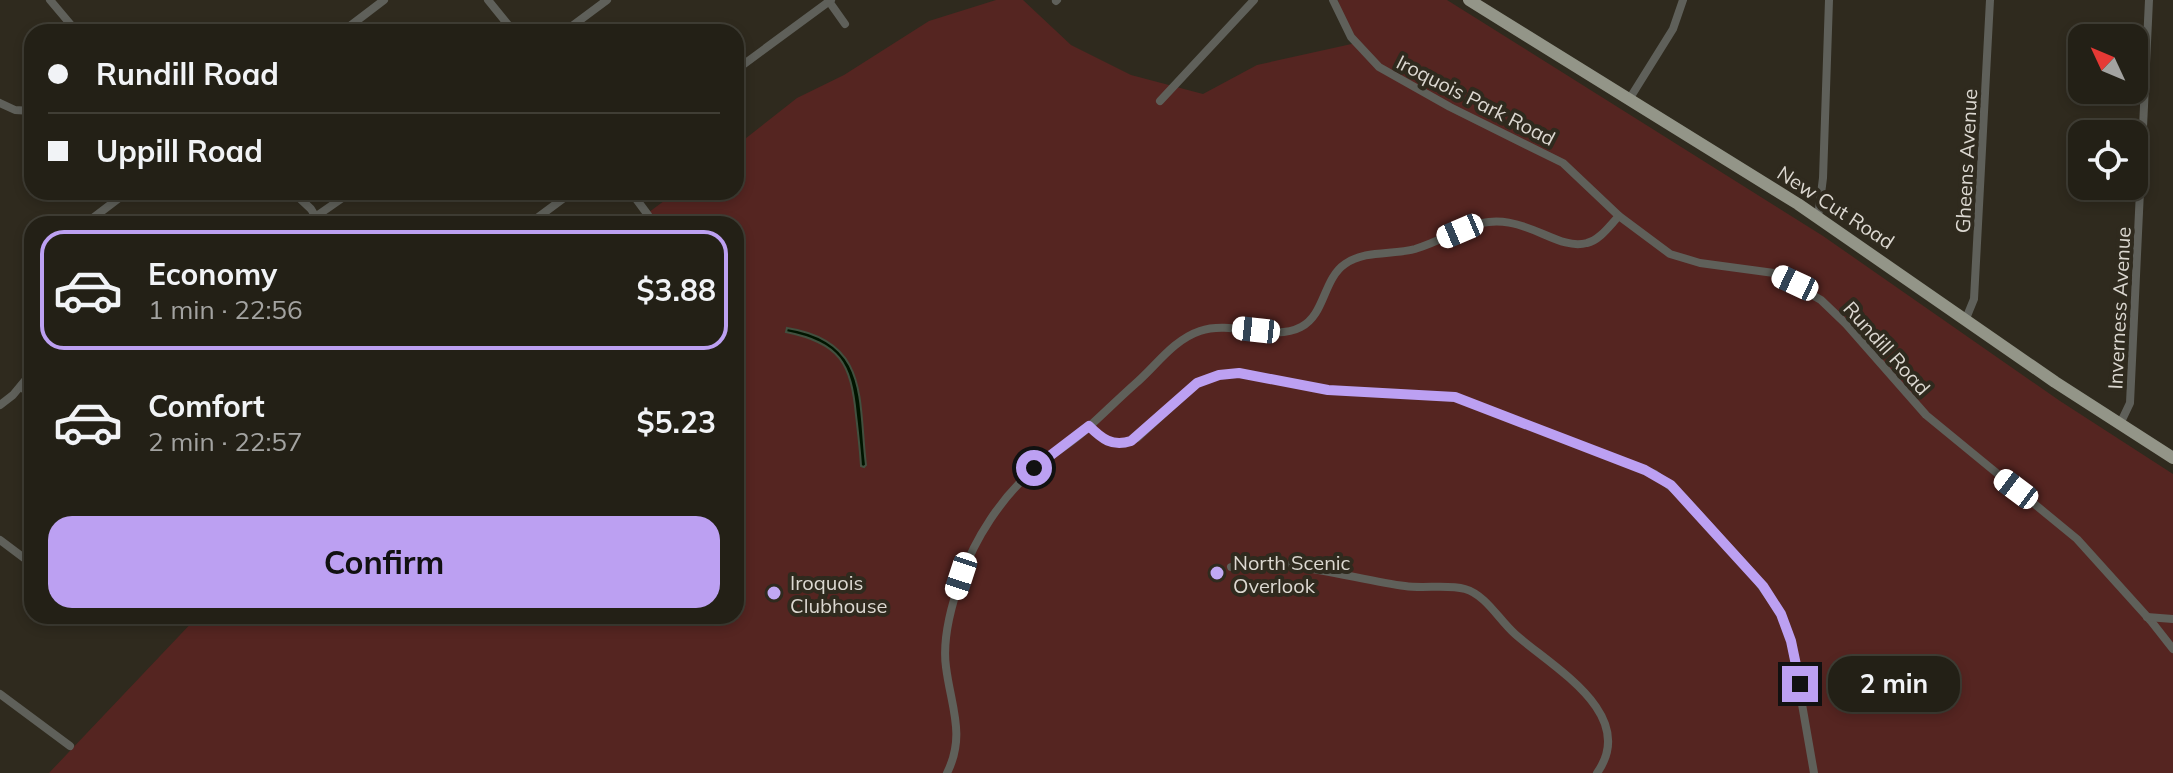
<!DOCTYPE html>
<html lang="en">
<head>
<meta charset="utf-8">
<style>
	:root { --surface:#232016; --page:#2b281f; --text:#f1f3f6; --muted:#a3a3a1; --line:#403e35; --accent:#bca0f2 }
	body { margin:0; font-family:Mulish,sans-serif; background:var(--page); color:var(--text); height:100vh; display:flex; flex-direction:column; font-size:30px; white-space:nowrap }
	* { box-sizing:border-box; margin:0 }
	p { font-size:26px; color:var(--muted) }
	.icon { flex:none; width:44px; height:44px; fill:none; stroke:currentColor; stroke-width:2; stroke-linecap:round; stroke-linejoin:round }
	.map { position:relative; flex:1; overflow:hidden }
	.panel { position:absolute; left:24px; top:216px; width:720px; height:408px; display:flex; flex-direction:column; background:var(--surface); border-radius:24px; box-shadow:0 4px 12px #0003,0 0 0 2px var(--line) }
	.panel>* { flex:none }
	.guide { position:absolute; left:24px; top:24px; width:720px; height:176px; border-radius:24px; box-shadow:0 4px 12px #0003,0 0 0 2px var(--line); display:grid; align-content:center; height:176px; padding:0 24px; background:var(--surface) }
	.needle { width:52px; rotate:314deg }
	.fabs { position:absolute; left:2068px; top:24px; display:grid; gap:16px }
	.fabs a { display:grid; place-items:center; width:80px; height:80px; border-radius:16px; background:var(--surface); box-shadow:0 4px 12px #0003,0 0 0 2px var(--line); font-size:40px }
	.end { position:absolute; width:36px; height:36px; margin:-18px; border:10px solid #bca0f2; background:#111; box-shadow:0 0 0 4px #111 }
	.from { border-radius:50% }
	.bubble { position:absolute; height:56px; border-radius:24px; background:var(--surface); box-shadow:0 4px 12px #0003,0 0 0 2px var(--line); font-size:26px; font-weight:700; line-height:56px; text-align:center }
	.car { position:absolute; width:24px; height:48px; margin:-24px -12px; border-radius:10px; box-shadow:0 0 6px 2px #0007; background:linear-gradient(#fff 24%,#345 0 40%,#fff 0 76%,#345 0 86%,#fff 0) }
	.guide b { display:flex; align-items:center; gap:28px; height:76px; font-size:30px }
	.guide b+b { border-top:2px solid var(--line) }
	.guide i { width:20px; height:20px; background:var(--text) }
	ul { padding:14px 0 0; list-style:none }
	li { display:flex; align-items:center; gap:24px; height:120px; margin:0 16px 12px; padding:0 8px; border:4px solid transparent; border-radius:24px }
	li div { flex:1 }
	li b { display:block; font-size:30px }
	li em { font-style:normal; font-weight:700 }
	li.selected { border-color:var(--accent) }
	li>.icon { width:72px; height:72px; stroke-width:1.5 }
	.primary-button { display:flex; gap:16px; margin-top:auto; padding:16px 24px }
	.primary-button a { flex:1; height:92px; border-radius:24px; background:var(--accent); color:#111; font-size:32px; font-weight:700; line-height:92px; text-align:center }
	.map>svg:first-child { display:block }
	.green { fill:#552521 }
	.water { fill:#001500; stroke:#42503f; stroke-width:2 }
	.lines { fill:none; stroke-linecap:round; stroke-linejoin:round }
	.street { stroke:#5f605a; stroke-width:8 }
	.primary { stroke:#939588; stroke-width:12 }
	.route { stroke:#bca0f2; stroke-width:10 }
	.poi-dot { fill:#c1a8f3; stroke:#2f2a1e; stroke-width:3 }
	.labels { text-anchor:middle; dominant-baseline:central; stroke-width:8; stroke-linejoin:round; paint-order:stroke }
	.street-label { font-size:20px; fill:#dcd8d1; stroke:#2f2a1e }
	.poi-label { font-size:20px; fill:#dcd8d1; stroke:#2f2a1e; text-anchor:start }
</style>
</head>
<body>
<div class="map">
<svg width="2173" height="773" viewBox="0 0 2173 773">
	<rect width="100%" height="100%" fill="#2f2a1e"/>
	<!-- green -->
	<path class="green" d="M996 0H1023L1071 45 1131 75 1203 94 1257 65 1356 43 1344 26 1338 0H1447L1823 236 2060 401 2173 474V773H49L198 616H736V224H633L676 192H736V146L797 98 844 75 929 21Z"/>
	<!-- water -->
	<path class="water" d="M787 328C870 341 858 400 866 465L864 467 861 466C860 449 858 432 856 415 851 363 840 343 786 332Z"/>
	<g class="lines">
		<!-- street -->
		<g class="street">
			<path d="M50 0 77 32"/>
			<path d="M488 0 514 32"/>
			<path d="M828 0 845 24"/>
			<path d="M1333 0 1351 37 1379 67 1450 107 1563 163 1619 216 1670 254 1700 263 1774 273 1821 300 1846 324 1926 415 2077 539 2151 621 2173 649"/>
			<path d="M1056 1 1057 0"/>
			<path d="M342 32 384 0"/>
			<path d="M564 32 607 0"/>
			<path d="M736 70 831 0"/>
			<path d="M1630 98 1673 29 1683 0"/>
			<path d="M1160 101 1254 0"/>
			<path d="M0 103 15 110 32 111"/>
			<path d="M293 192 311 209 320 224"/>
			<path d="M631 192 648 215"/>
			<path d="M1818 217 1823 178 1829 0"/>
			<path d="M85 224 127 192"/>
			<path d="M305 224 351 192"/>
			<path d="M529 224 572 192"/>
			<path d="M1965 321 1974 299 1990 0"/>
			<path d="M21 387 32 395"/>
			<path d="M0 405 13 395 32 372"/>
			<path d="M2120 424 2130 403 2149 0"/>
			<path d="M1089 426C1104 441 1116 449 1137 438L1197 383 1219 375 1239 373 1328 390 1455 397 1655 474 1683 497 1752 573 1781 614 1791 641 1814 773"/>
			<path d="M0 540 32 564"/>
			<path d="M1231 567C1276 554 1356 580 1405 586 1424 589 1447 584 1465 589 1486 595 1499 620 1515 634 1552 667 1639 714 1597 773"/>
			<path d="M2147 617 2173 619"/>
			<path d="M0 694 70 746"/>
			<path d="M947 773C966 735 951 707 946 667 942 638 951 606 961 578 975 538 1001 498 1034 469 1049 456 1067 446 1082 433 1100 417 1117 400 1135 384 1156 366 1173 340 1200 331 1232 320 1273 342 1301 327 1325 315 1323 279 1345 264 1365 250 1392 255 1415 249 1432 244 1449 235 1465 228 1522 205 1552 252 1587 243 1600 240 1610 225 1619 216"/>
		</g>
		<!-- primary -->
		<path class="primary" d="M1469 0 1798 204 2055 382 2173 458"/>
	</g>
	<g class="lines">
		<!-- route -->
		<path class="route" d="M1034 468 1089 426C1102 439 1112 447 1131 441L1197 383 1219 375 1239 373 1328 390 1455 397 1645 470 1671 485 1763 586 1781 614 1791 641 1800 684"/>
	</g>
	<!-- markers -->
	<g class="poi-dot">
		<circle cx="1217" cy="573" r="8"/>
		<circle cx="774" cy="593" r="8"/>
	</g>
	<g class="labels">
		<!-- street labels -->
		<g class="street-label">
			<text transform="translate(1476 100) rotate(27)">Iroquois Park Road</text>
			<text transform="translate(1966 161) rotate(-87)">Gheens Avenue</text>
			<text transform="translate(1836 207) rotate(33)">New Cut Road</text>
			<text transform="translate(2119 308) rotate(-87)">Inverness Avenue</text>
			<text transform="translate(1887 348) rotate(48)">Rundill Road</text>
		</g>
		<!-- poi labels -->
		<g class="poi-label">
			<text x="1233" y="562">North Scenic<tspan x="1233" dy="23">Overlook</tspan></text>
			<text x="790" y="582">Iroquois<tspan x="790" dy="23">Clubhouse</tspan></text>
		</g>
	</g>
</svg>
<div class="fabs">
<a><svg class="needle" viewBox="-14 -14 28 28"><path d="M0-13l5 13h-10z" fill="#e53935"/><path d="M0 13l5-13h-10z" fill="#a3a3a1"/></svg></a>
<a><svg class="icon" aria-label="locate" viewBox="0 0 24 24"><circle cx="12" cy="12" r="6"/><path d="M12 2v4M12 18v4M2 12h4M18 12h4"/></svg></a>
</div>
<i class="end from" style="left:1034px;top:468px"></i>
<i class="end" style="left:1800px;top:684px"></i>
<div class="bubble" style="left:1828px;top:656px;width:132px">2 min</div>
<i class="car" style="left:1460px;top:231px;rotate:247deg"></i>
<i class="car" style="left:1795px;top:283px;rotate:295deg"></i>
<i class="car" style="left:1256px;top:330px;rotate:276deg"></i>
<i class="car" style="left:2016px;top:489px;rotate:307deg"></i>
<i class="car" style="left:961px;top:576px;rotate:198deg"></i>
<div class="guide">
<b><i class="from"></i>Rundill Road</b>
<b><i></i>Uppill Road</b>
</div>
<section class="panel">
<ul>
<li class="selected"><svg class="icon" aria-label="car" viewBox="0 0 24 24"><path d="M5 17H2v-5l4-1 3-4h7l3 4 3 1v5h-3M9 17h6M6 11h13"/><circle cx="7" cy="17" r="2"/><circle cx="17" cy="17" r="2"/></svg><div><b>Economy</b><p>1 min · 22:56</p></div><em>$3.88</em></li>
<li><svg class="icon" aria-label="car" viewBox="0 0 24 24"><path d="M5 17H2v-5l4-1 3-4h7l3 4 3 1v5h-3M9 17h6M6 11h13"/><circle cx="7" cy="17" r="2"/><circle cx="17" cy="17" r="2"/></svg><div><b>Comfort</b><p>2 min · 22:57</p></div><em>$5.23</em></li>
</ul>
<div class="primary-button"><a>Confirm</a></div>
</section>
</div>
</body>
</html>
